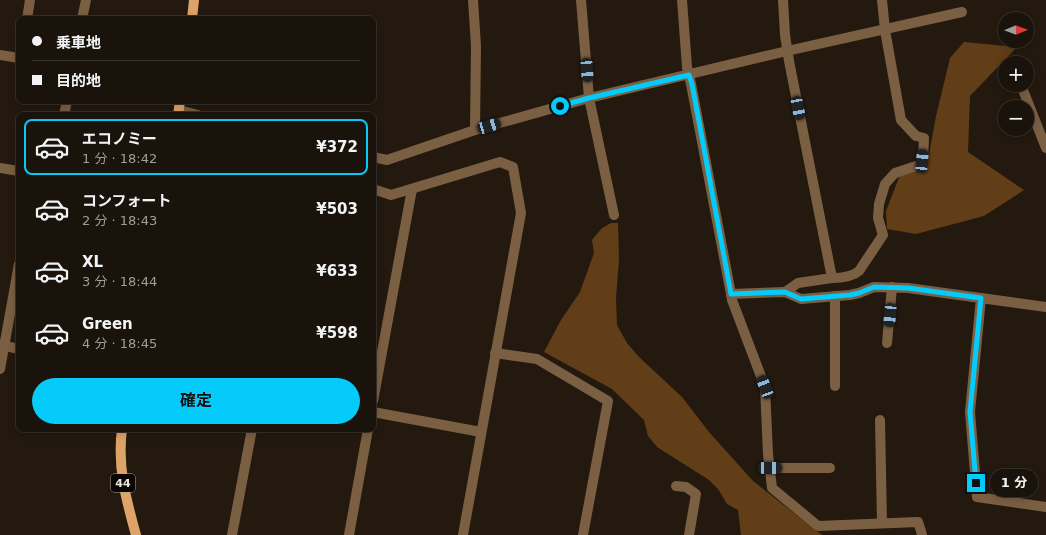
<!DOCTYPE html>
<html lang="ja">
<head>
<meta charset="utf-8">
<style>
	:root { --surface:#1a130b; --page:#272019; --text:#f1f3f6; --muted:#9f9e9d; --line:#38322c; --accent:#04cbf9 }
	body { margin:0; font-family:"DejaVu Sans","Noto Sans JP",sans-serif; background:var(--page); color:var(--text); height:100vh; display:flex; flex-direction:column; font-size:15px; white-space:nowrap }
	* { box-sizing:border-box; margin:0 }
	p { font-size:13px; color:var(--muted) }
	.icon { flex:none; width:22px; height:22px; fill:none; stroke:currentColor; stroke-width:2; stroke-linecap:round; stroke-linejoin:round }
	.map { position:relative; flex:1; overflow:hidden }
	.panel { position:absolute; left:16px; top:112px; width:360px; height:320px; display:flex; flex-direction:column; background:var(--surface); border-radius:8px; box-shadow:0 2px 10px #0003,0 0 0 1px var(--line) }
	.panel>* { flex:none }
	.guide { position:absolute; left:16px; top:16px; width:360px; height:88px; border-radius:8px; box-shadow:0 2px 10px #0003,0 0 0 1px var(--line); display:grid; align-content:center; height:88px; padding:0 16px; background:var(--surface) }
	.needle { width:26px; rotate:89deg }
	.tools { position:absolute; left:998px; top:12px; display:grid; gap:8px }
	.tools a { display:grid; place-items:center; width:36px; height:36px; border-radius:50%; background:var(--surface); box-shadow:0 2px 10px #0003,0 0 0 1px var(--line); font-size:20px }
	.end { position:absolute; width:18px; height:18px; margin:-9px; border:5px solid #04cbf9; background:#111; box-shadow:0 0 0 2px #111 }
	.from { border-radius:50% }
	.bubble { position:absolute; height:28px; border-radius:14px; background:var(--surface); box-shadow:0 2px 10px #0003,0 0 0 1px var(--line); font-size:13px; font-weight:700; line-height:28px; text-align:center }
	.car { position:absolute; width:12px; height:24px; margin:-12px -6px; border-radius:5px; box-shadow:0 0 3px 1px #0007; background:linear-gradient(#222 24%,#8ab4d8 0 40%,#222 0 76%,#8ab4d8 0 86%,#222 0) }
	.guide b { display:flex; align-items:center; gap:14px; height:38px; font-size:15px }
	.guide b+b { border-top:1px solid var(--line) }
	.guide i { width:10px; height:10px; background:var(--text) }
	ul { padding:7px 0 0; list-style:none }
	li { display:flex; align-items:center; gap:12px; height:56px; margin:0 8px 6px; padding:0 8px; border:2px solid transparent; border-radius:8px }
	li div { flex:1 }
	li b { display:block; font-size:15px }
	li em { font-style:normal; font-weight:700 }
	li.current { border-color:var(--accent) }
	li>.icon { width:36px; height:36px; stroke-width:1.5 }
	.cta { display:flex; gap:8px; margin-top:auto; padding:8px 16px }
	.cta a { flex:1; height:46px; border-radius:24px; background:var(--accent); color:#111; font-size:16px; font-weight:700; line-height:46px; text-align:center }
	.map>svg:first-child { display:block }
	.forest { fill:#613e17 }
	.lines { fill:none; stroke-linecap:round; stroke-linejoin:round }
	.minor { stroke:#7b5f43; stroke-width:10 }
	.primary { stroke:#dea368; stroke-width:10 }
	.route { stroke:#04cbf9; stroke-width:5 }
	.labels { text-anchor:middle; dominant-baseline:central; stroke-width:3.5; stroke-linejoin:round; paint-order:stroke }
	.shield { fill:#090503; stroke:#a7a19c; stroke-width:1 }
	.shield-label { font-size:11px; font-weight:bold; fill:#ebe4dd }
</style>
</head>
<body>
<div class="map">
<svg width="1046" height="535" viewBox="0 0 1046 535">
	<rect width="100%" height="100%" fill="#23190f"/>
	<!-- forest -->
	<g class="forest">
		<path d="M964 42 1017 47 970 96 968 152 1024 190 984 216 916 234 887 229 886 211 900 175 927 166 936 116 950 58Z"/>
		<path d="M611 223H618L619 259 616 298 617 325 627 343 639 357 682 397 709 432 753 481 822 535H741L738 510 727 504 718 489 709 480 657 447 648 436 644 420 612 389 544 352 561 320 580 292 594 253 592 240 602 228Z"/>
	</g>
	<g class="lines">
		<!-- minor -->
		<g class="minor">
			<path d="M473 0 476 46 475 130"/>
			<path d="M581 0 589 98 614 215"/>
			<path d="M682 0 687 67 691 84 731 294 785 292 801 299 850 295 859 293 874 287 908 288 1046 307"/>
			<path d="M783 0 785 35 789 61 832 278 798 283 785 292"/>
			<path d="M27 19 30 0"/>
			<path d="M82 19 86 0"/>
			<path d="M0 55 19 58"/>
			<path d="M1021 85 1046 148"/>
			<path d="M179 110 198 115"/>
			<path d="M64 115 67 101"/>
			<path d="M373 157 387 160 475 130 589 98 787 51 962 12"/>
			<path d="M0 168 19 171"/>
			<path d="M373 189 391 195 500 162 513 167 521 213 463 535"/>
			<path d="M832 278C841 278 852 277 859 271L883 235 878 218 879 204 885 184 895 173 919 165 923 161 924 138 916 136 901 120 885 30 882 0"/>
			<path d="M731 294 732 300 765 387 768 454 772 488 818 526 918 522 921 531 922 535"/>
			<path d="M981 298 970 412 977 497 1046 507"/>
			<path d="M887 343 892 287"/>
			<path d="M0 345 19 349"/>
			<path d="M495 353 537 359 608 401 583 535"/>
			<path d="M0 369 19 264"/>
			<path d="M835 386V296"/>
			<path d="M373 401 412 189"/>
			<path d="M373 412 481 432"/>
			<path d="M880 420 882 523"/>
			<path d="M770 468H830"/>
			<path d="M676 486 686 487 696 494 689 535"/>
			<path d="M232 535 252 429"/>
			<path d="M349 535 368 429"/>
		</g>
		<!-- primary -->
		<g class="primary">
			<path d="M192 19 194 0"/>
			<path d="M178 115 180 101"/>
			<path d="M122 429C117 467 126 499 136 535"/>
		</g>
	</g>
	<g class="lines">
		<!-- route -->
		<path class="route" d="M560 106 589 98 689 75 692 84 731 294 785 292 801 299 850 295 859 293 874 287 908 288 981 298 970 412 976 483"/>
	</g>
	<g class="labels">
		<!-- shield labels -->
		<rect class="shield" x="111" y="474" width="24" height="18" rx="3"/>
		<g class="shield-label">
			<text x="123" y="483">44</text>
		</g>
	</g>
</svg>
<div class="tools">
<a><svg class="needle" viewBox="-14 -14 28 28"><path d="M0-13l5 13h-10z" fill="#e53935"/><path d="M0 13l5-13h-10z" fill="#9f9e9d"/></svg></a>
<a>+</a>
<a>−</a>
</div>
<i class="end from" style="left:560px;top:106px"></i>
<i class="end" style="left:976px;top:483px"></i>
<div class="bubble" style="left:990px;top:469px;width:48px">1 分</div>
<i class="car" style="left:587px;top:70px;rotate:176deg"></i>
<i class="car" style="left:798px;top:108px;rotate:169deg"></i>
<i class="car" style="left:489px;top:126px;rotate:74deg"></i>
<i class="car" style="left:922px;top:161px;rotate:5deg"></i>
<i class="car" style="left:890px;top:315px;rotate:185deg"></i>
<i class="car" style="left:765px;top:387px;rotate:339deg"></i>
<i class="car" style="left:770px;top:468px;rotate:90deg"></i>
<div class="guide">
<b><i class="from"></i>乗車地</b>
<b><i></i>目的地</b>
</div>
<section class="panel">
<ul>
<li class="current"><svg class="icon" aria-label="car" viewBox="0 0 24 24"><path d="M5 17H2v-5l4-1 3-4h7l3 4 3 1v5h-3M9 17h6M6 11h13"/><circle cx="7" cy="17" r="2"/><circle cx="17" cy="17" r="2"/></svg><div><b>エコノミー</b><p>1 分 · 18:42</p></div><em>¥372</em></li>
<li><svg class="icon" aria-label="car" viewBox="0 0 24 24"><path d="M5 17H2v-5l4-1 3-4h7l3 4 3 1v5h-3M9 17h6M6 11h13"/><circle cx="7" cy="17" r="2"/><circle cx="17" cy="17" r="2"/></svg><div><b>コンフォート</b><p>2 分 · 18:43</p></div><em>¥503</em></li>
<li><svg class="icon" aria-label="car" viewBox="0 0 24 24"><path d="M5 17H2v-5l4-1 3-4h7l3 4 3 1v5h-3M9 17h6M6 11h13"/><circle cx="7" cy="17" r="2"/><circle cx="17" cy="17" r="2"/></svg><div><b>XL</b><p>3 分 · 18:44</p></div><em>¥633</em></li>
<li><svg class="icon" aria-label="car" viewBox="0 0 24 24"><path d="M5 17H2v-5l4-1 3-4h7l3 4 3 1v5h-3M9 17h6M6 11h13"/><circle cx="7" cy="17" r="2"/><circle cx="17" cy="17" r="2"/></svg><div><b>Green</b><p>4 分 · 18:45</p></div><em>¥598</em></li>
</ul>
<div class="cta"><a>確定</a></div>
</section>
</div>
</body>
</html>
